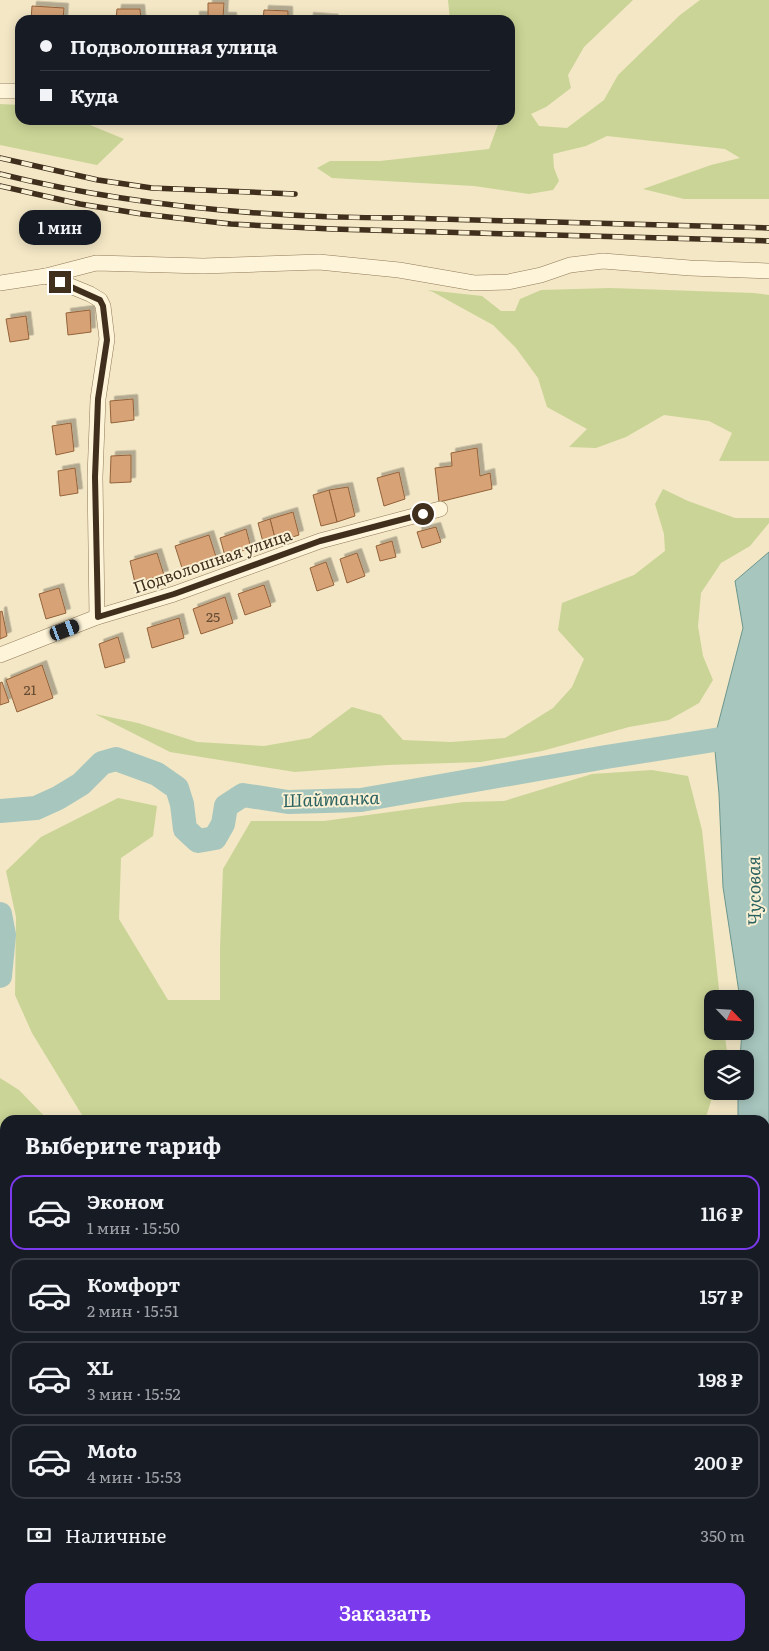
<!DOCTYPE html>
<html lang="ru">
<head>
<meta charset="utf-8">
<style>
	:root { --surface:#171b24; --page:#20242c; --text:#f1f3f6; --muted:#9ea1a6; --line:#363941; --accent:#7c3aed }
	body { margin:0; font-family:Literata,serif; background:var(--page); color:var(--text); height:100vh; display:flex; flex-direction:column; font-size:19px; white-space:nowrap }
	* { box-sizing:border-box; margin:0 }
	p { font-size:16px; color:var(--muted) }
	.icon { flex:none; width:28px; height:28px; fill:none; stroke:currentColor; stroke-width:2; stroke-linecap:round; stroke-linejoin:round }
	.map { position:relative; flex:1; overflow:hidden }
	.drawer { position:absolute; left:0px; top:1115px; width:770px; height:536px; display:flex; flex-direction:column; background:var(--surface); border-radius:15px 15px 0 0; box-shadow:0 2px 12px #0003 }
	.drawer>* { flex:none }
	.banner { position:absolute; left:15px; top:15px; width:500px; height:110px; border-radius:15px; box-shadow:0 2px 12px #0003; display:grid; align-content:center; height:110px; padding:0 25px; background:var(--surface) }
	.needle { width:32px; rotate:115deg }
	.tools { position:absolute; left:704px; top:990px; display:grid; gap:10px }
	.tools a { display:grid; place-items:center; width:50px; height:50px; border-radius:10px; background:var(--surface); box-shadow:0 2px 12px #0003; font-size:25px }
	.end { position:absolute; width:22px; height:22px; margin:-11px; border:6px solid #402f1d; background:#fff; box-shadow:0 0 0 2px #fff }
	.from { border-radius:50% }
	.bubble { position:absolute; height:35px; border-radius:15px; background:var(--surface); box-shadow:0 2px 12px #0003; font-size:16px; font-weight:600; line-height:35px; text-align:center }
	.car { position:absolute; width:15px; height:30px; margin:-15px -8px; border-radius:6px; box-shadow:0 0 4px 1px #0007; background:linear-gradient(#222 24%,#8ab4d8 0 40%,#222 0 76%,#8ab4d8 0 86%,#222 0) }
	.banner b { display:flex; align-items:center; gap:18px; height:48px; font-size:19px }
	.banner b+b { border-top:1px solid var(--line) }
	.banner i { width:12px; height:12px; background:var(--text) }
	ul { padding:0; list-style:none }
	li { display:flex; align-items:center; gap:15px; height:75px; margin:0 10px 8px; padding:0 15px; border:2px solid var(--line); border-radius:15px }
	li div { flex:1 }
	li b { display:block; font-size:19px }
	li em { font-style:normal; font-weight:600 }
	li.active { border-color:var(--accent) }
	li>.icon { width:45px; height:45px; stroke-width:1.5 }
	h2 { padding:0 25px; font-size:22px; line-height:60px }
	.pay { display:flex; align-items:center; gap:12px; height:55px; padding:0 25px; font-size:19px }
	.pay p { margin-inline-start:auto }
	.cta { display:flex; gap:10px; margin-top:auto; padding:10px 25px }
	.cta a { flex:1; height:58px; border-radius:15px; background:var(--accent); color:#fff; font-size:20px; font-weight:600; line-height:58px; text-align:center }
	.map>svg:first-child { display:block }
	.green { fill:#cad496 }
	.water { fill:#a7c6be; stroke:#6c968d }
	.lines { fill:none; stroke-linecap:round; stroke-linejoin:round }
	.river { stroke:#a7c6be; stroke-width:24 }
	.building { fill:#d6a276; stroke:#94623a; filter:url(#shadow) }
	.minor-casing { stroke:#917958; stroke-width:16 }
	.minor { stroke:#fdf4d9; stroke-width:15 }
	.rail-casing { stroke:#402f1d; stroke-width:5.5 }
	.rail { stroke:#faf1d5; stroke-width:4; stroke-dasharray:11; stroke-linecap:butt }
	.route { stroke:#402f1d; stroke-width:6 }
	.labels { text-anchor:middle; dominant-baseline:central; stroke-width:4; stroke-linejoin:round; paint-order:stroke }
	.number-label { font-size:14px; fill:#664c33 }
	.street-label { font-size:16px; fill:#402f1d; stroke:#faf1d5 }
	.water-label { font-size:18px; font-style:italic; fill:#2b6160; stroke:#faf1d5 }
</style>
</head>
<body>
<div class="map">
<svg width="769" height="1651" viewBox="0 0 769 1651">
	<defs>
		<filter id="shadow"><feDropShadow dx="4.5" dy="-4.5" stdDeviation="0" flood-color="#0004"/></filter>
	</defs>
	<rect width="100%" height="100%" fill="#f3e7c5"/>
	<!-- green -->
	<g class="green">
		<path d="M448 0H633L584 47 568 75 571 88 546 107 531 114 539 126 567 128 604 100 618 75 680 15 700 0H769V199H684L643 189 711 165 740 158 725 149 607 136 586 146 553 154 554 168 559 181 553 190 529 194 474 186 332 178 317 168 330 161H380L489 149 499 122 497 120H510V20H450Z"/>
		<path d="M0 104 20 105V120H78L124 139 97 165 0 145Z"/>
		<path d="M610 288 754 293 769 295V461H719L732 433 709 421 664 415 626 437 596 448 569 447 587 429 547 407 538 378 516 348 493 325 433 292 427 290 482 296 501 311H515L520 299 541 290Z"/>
		<path d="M663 489 688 501 735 518H769V523L750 546 721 563 701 593 698 626 703 656 713 680 699 703 669 720 629 727 542 751 481 762 387 765 295 772 170 752 95 714 138 723 197 742 264 746 310 738 352 707 381 715 403 740 451 742 505 738 553 708 572 687 584 659 558 630 562 603 634 575 665 551 664 534 655 504Z"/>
		<path d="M652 770 688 776 702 830 720 999H712V1031H724L727 1051 724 1059H712V1091H714L707 1114 703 1120H85L32 1033 15 995 16 917 6 871 41 837 118 798 157 806 153 836 121 858 119 919 168 1000H220V948L223 869 251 821H324L464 802 504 801 592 774Z"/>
		<path d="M0 1078 19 1090 48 1120H5V1155L2 1158 0 1203Z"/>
		<path d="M0 1208 5 1213V1283L0 1276Z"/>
		<path d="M769 1269V1651H366L375 1646H765V1276Z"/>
		<path d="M5 1408V1475L0 1484V1413Z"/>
	</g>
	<!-- water -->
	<g class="water">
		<path d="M769 552V1149L765 1166V1120H738V1091H745V1059H740L742 1031H745V999H740L723 887 719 794 714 740 743 628 735 581Z"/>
		<path d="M46 1646H118L121 1651H47Z"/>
	</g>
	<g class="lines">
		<!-- river -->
		<g class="river">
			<path d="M0 811 36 808 58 798 81 784 102 763 116 759 157 774 177 788 182 804 185 829 198 841 215 838 223 824 226 806 243 795 288 802 361 800 606 757 746 735"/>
			<path d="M0 914 4 935 0 976"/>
		</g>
	</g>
	<!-- building -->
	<g class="building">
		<path d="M208 3H224L223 17H232V20H195V16H208Z"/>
		<path d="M32 6 64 8 63 20H31Z"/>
		<path d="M117 9H140L141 20H116Z"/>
		<path d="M264 10 288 11V20H263Z"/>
		<path d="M309 17 334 19 309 20Z"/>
		<path d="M90 310 91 332 68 335 66 313Z"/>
		<path d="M26 316 29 339 10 342 6 319Z"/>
		<path d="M133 399 134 420 111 423 110 401Z"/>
		<path d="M71 423 74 451 56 455 52 426Z"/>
		<path d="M477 448 480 476 490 473 492 489 439 502 435 468 452 466 451 453Z"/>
		<path d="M131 455V482L110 483 111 456Z"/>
		<path d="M75 468 78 493 60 496 58 471Z"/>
		<path d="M399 472 405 499 384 506 377 478Z"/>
		<path d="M348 487 355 516 337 522 329 490Z"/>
		<path d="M329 490 337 522 321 526 313 495Z"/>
		<path d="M293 512 299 535 276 542 270 519Z"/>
		<path d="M270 519 276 542 264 546 258 523Z"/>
		<path d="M436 527 441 542 422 548 417 532Z"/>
		<path d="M246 529 251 548 225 556 220 538Z"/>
		<path d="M209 535 217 560 183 571 175 546Z"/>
		<path d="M392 541 396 557 380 561 376 546Z"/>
		<path d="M157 553 164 575 135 583 130 561Z"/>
		<path d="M357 553 365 576 347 583 340 559Z"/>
		<path d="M326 562 334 585 317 591 310 568Z"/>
		<path d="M264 585 271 606 245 615 238 594Z"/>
		<path d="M59 588 66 613 46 619 39 594Z"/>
		<path d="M225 597 233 623 201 634 193 609Z"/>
		<path d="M2 611 7 636 0 639V612Z"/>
		<path d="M179 618 184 638 152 648 147 628Z"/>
		<path d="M118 637 125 662 105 668 99 644Z"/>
		<path d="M42 665 53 698 17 712 6 680Z"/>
		<path d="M2 682 9 702 0 705V683Z"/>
	</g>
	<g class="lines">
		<defs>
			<g id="minor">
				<path d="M0 91H20"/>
				<path d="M46 276 90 294 100 300 103 306 107 339 98 399 95 477 97 617"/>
				<path d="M0 283 46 276 96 263 203 266 319 262 399 270 474 283 508 282 541 275 570 265 603 261 690 268 769 271"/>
				<path d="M0 655 97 617 174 594 320 541 440 509"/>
			</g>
		</defs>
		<!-- minor casing -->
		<use href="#minor" class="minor-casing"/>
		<!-- minor -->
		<use href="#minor" class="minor"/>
		<defs>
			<g id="rail">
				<path d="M0 158 98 180 152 188 295 194"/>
				<path d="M0 174C129 206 272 218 404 218L769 228"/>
				<path d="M0 186 80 204 142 214 231 224 332 229 769 241"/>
			</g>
		</defs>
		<!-- rail casing -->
		<use href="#rail" class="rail-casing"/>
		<!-- rail -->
		<use href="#rail" class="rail"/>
	</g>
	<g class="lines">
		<!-- route -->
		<path class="route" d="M60 282 100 300 103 306 107 340 98 399 95 477 98 617 174 594 320 541 423 514"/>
	</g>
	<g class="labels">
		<!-- number labels -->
		<g class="number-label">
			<text x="213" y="616">25</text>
			<text x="30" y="689">21</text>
		</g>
		<!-- street labels -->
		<g class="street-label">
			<text transform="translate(212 560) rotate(-19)">Подволошная улица</text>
		</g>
		<!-- water labels -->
		<g class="water-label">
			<text transform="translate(331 798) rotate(-2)">Шайтанка</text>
			<text transform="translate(753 891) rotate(-91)">Чусовая</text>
		</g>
	</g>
</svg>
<div class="tools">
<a><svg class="needle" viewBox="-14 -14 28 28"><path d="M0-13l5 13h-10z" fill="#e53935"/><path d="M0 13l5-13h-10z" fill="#9ea1a6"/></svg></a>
<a><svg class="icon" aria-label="layers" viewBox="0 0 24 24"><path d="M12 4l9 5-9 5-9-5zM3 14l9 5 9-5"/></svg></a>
</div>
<i class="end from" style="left:423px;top:514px"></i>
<i class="end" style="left:60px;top:282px"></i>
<div class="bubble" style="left:19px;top:210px;width:82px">1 мин</div>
<i class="car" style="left:65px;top:630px;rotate:69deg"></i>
<div class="banner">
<b><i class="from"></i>Подволошная улица</b>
<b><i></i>Куда</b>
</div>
<section class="drawer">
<h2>Выберите тариф</h2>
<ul>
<li class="active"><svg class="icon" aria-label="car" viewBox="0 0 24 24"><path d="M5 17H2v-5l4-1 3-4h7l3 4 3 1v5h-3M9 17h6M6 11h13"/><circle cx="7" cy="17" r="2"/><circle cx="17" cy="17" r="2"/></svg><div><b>Эконом</b><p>1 мин · 15:50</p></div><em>116 ₽</em></li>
<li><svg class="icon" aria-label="car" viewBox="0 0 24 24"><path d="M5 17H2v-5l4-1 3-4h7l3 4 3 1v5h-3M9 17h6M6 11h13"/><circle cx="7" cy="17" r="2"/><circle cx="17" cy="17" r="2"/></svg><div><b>Комфорт</b><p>2 мин · 15:51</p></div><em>157 ₽</em></li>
<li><svg class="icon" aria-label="car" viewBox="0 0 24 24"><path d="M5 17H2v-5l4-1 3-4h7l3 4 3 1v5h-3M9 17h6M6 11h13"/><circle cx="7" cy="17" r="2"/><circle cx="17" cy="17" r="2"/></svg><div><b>XL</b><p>3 мин · 15:52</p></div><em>198 ₽</em></li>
<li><svg class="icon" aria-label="car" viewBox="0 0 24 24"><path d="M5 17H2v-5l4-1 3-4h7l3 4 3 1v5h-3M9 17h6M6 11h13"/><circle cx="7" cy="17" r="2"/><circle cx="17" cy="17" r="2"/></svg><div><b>Moto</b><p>4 мин · 15:53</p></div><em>200 ₽</em></li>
</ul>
<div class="pay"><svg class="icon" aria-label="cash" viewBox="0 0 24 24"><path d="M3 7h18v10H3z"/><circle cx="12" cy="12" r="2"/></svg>Наличные<p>350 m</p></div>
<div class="cta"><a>Заказать</a></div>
</section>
</div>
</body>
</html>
